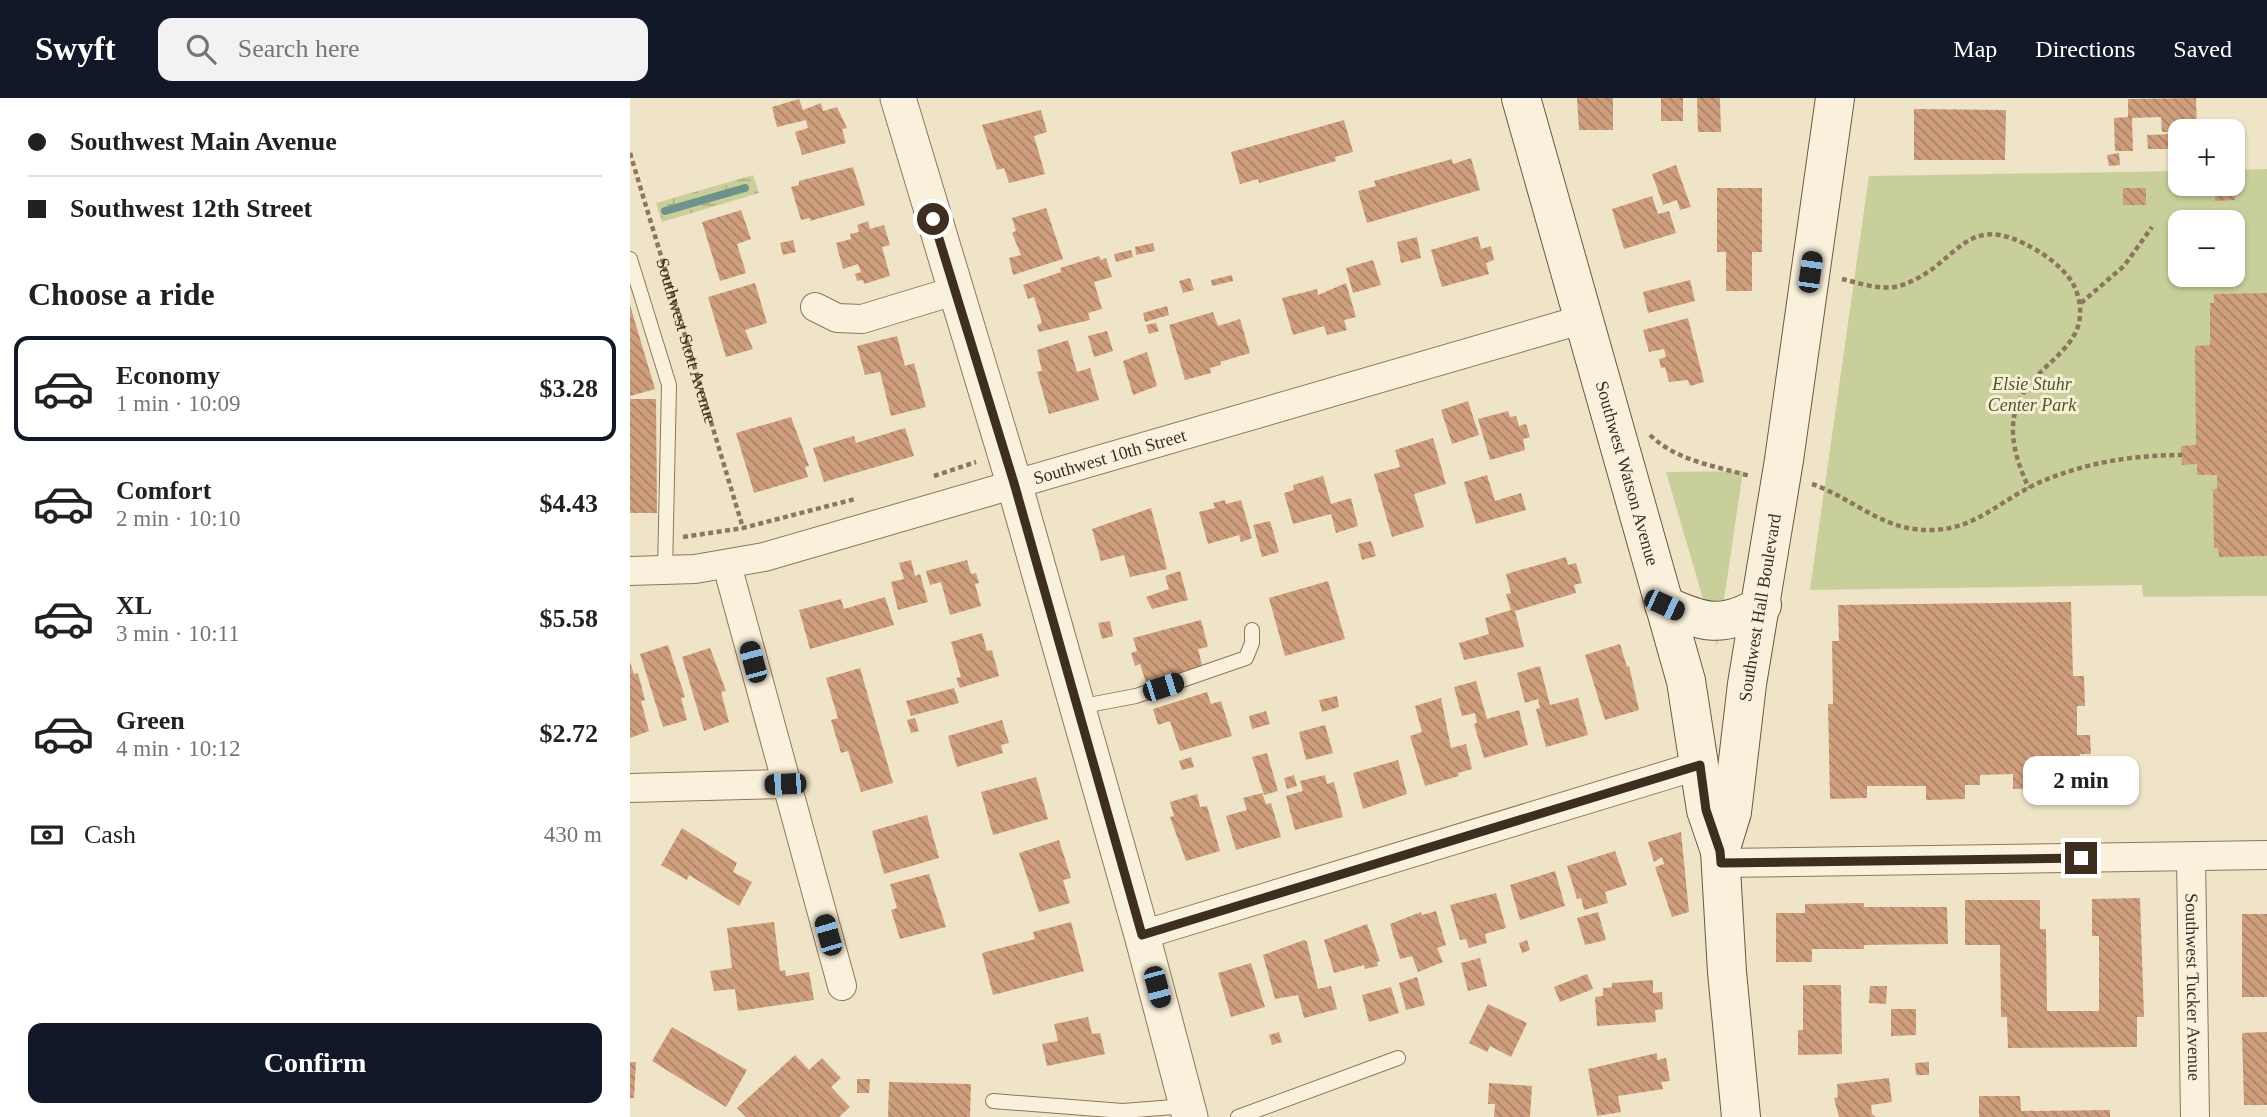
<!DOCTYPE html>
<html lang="en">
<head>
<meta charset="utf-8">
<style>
	:root { --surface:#fff; --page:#f2f2f2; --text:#202124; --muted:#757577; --line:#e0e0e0; --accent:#111827 }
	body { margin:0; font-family:Georgia,serif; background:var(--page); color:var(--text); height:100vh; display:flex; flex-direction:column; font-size:26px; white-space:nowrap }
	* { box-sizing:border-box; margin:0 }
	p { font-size:23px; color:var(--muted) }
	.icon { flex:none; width:38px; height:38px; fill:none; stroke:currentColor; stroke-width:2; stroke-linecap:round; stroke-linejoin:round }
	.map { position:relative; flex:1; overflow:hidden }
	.side { display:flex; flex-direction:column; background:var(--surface); width:630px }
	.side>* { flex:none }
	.hud { display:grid; align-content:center; height:154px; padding:0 28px; background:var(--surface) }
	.fabs { position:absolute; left:1538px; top:21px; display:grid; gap:14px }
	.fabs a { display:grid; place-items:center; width:77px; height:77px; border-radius:14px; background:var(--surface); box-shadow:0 2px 5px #0004; font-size:35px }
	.end { position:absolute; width:32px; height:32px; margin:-16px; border:9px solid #3d2e20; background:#fff; box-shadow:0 0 0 4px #fff }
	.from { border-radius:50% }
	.bubble { position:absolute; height:49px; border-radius:14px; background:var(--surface); box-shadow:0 2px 5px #0004; font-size:23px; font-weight:700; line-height:49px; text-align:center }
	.car { position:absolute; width:21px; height:42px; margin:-21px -10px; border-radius:9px; box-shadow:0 0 5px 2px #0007; background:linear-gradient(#222 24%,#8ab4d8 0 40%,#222 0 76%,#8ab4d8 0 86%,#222 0) }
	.hud b { display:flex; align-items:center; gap:24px; height:66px; font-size:26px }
	.hud b+b { border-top:2px solid var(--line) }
	.hud i { width:18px; height:18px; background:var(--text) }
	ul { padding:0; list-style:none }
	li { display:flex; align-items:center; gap:21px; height:105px; margin:0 14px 10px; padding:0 14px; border:4px solid transparent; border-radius:14px }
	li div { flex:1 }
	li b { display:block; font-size:26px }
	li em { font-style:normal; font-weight:700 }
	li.selected { border-color:var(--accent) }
	li>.icon { width:63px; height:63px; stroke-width:1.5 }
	h2 { padding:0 28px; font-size:32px; line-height:84px }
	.pay { display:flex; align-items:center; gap:18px; height:77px; padding:0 28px; font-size:26px }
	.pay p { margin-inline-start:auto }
	.action { display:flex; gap:14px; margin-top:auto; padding:14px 28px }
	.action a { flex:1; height:80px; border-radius:14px; background:var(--accent); color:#fff; font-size:28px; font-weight:700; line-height:80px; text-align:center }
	header { display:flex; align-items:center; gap:42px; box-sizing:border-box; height:98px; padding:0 35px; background:var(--accent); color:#fff }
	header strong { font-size:33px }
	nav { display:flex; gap:38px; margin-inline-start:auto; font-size:24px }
	.search { width:490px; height:63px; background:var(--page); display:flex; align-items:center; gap:18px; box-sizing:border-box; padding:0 24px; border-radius:14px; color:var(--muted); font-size:26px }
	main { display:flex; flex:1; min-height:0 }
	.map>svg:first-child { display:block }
	.wetland { fill:url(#wetland-marsh) }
	.green { fill:#c9cf9b; fill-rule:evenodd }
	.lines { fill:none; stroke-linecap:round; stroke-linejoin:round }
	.stream { stroke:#6f938a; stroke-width:8 }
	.building { fill:url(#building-back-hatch) }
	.service-casing { stroke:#8d765c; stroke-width:16 }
	.minor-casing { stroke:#8d765c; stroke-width:30 }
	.tertiary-casing { stroke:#8d765c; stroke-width:37 }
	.secondary-casing { stroke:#6f573f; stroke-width:40 }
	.path { stroke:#8d765c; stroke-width:4.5; stroke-dasharray:5 3.5; stroke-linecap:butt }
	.service { stroke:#faf1dc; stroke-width:14 }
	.minor { stroke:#faf1dc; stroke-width:28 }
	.tertiary { stroke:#faf1dc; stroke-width:35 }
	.secondary { stroke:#faf1dc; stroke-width:38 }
	.route { stroke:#3d2e20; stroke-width:9 }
	.labels { text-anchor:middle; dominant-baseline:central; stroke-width:6; stroke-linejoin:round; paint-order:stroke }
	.street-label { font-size:18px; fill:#3d2e20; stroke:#f7eed8 }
	.park-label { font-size:18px; font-style:italic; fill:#4d5a26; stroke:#f7eed8 }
</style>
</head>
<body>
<header>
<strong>Swyft</strong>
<div class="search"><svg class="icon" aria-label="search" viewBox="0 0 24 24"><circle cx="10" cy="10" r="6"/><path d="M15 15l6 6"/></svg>Search here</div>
<nav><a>Map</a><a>Directions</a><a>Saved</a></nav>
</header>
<main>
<section class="side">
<div class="hud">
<b><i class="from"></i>Southwest Main Avenue</b>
<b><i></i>Southwest 12th Street</b>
</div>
<h2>Choose a ride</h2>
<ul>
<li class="selected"><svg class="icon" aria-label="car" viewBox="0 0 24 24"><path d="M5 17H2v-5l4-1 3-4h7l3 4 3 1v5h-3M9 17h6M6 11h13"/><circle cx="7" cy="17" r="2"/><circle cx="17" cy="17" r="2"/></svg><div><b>Economy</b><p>1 min · 10:09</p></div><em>$3.28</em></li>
<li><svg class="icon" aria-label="car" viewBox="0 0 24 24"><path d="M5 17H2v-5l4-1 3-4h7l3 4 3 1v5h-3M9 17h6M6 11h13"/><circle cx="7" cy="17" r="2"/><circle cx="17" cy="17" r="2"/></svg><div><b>Comfort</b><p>2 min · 10:10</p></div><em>$4.43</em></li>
<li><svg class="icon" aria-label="car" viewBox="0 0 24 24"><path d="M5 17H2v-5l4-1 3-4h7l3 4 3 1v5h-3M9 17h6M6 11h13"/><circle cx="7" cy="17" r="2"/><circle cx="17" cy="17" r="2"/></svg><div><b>XL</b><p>3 min · 10:11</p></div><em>$5.58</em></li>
<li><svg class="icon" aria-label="car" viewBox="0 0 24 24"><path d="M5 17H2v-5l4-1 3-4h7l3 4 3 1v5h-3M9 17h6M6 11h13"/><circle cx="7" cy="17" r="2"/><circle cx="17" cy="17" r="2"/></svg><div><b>Green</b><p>4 min · 10:12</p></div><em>$2.72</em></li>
</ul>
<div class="pay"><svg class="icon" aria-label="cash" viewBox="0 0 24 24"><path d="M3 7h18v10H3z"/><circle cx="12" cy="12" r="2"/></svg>Cash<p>430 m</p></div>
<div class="action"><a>Confirm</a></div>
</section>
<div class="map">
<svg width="1637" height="1019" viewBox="0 0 1637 1019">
	<defs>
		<pattern id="wetland-marsh" width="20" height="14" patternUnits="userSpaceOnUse" patternTransform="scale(1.75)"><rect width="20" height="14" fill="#c9cf9b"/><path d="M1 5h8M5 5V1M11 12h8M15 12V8" fill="none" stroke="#aeb285"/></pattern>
		<pattern id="building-back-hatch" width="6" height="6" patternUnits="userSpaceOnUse" patternTransform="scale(1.75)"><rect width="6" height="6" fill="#cf9f7d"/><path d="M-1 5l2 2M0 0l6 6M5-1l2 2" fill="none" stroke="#a98266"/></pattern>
	</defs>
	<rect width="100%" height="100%" fill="#f0e4c8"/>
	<!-- wetland -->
	<path class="wetland" d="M123 77 129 95 32 124 26 105Z"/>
	<!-- green -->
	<g class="green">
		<path d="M1637 71V498L1513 499 1512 487 1180 492 1239 78 1550 73V86H1603V72ZM1550 124H1603V177H1550Z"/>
		<path d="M1113 373 1087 549 1036 374Z"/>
	</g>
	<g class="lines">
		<!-- stream -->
		<path class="stream" d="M35 113 115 90"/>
	</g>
	<!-- building -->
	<g class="building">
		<path d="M947 0H983V32H949Z"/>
		<rect x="1031" y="0" width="22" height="23"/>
		<path d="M1067 0H1090L1091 34H1068Z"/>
		<path d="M1566 0 1567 33 1532 34 1531 19 1502 20 1503 53H1485L1484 20 1498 19V1Z"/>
		<path d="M169 1 173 12 191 5 193 13 207 9 217 30 212 31 216 45 172 57 165 34 178 30 176 22 147 29 142 9Z"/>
		<path d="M1284 11 1376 12 1375 62H1284Z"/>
		<path d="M411 12 417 34 404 38 415 76 379 85 374 70 367 72 352 27Z"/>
		<path d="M714 22 723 54 705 59 706 63 629 85 628 81 610 86 601 54Z"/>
		<path d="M1543 36 1544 51H1518L1517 37Z"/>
		<path d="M1489 55 1490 67 1479 68 1477 57Z"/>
		<path d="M841 60 850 92 737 125 728 93 746 88 744 83 822 61 823 66Z"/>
		<path d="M1046 67 1061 109 1050 112 1047 102 1033 107 1022 76Z"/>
		<path d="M223 69 235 107 180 123V120L171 122 161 89 169 87V83Z"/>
		<path d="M1585 88H1605V102L1585 103Z"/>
		<path d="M1087 90H1132V154H1122V193H1096V154H1087Z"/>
		<rect x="1493" y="90" width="23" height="17"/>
		<path d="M1022 98 1028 116 1039 113 1046 135 994 151 982 111Z"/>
		<path d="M416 110 433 161 383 177 379 160 391 157 382 135 386 133 382 120Z"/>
		<path d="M111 112 121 141 107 146 116 175 90 183 72 124Z"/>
		<path d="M238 123 240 131 254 127 260 147 252 149 260 178 234 186 233 182 227 183 225 176 231 174 228 166 213 171 206 145 221 141 220 136 229 134 227 127Z"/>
		<path d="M848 138 851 151 861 148 864 162 856 165 859 176 812 189 801 152Z"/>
		<path d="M787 139 791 160 771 165 767 144Z"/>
		<path d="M163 142 166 154 153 157 150 145Z"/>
		<path d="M523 145 525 153 506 157 505 149Z"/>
		<path d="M501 152 503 159 486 164 484 156Z"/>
		<path d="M469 158 471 162 476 160 482 179 464 184 472 211 458 215 460 222 409 234 407 227 412 225 404 199 398 201 393 187 431 174 430 170Z"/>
		<path d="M743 162 751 187 723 195 716 170Z"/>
		<path d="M602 177 603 183 582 188 581 182Z"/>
		<path d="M560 180 564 192 553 195 549 183Z"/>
		<path d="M1060 182 1065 203 1018 215 1013 194Z"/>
		<path d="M125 185 137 225 115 232 123 251 96 259 78 199Z"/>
		<path d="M716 185 726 219 714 222 717 232 697 237 694 228 663 237 652 200 687 191 688 197Z"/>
		<path d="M1637 195V458L1589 459 1588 450H1584L1583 391H1587V377H1567V366L1552 367 1551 348 1566 347 1565 248 1580 247V205H1584V196Z"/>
		<path d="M0 207 25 291 0 298Z"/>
		<path d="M537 208 539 217 515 224 513 215Z"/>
		<path d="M583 214 588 228 610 221 620 255 590 264 591 267 580 270 581 275 555 282 539 227Z"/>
		<path d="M1058 220 1074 284 1060 288 1058 282 1039 284 1035 269 1031 270 1029 261 1036 259 1034 251 1019 254 1013 232Z"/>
		<path d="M526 225 529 233 519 236 516 227Z"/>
		<path d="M477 233 483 253 464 259 458 238Z"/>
		<path d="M267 238 275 268 284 265 296 309 261 318 250 274 235 277 227 248Z"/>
		<path d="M438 242 447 274 460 270 469 302 419 316 407 274 412 273 407 252Z"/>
		<path d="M517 254 527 288 503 297 493 263Z"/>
		<path d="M0 301H26L27 415H0Z"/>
		<path d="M838 303 849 337 822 346 811 312Z"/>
		<path d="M878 313 880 319 886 318 889 328 896 326 900 339 893 341 895 352 860 362 848 321Z"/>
		<path d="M161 319 179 368 175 369 178 379 124 395 106 335Z"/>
		<path d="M275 330 284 358 194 384 183 350 224 338 226 345Z"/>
		<path d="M803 340 816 386 784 396 794 429 762 439 744 376 770 369 765 352Z"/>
		<path d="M857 377 865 403 891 395 896 412 846 426 834 384Z"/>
		<path d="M693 378 701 406 721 400 728 428 706 435 701 416 663 426 654 395 664 392 663 387Z"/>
		<path d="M595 402 596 406 611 402 622 440 611 444 609 437 578 446 569 414 585 410 583 405Z"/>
		<path d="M521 410 537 471 500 479 494 457 471 463 462 431Z"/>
		<path d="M640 423 649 454 632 459 623 427Z"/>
		<path d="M741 443 746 458 732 462 728 446Z"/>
		<path d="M936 459 938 467 946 465 952 485 944 487 946 495 885 513 894 549 834 562 829 545 859 536 855 520 881 512 876 496 881 495 876 476Z"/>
		<path d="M281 462 285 478 290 476 298 504 268 512 261 484 274 481 269 465Z"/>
		<path d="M337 462 341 476 346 475 349 485 345 486 351 508 320 517 311 484 300 487 296 473Z"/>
		<path d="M550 473 558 502 522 511 516 499 539 491 535 478Z"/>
		<path d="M698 483 715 541 655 558 639 500Z"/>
		<path d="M255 499 264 527 180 551 169 512 211 501 214 511Z"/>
		<path d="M1441 504 1443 578H1454L1455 608H1447V637H1460L1461 656H1450V690L1383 691V676L1350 677V687H1335V701L1296 702V688H1237V700L1200 701 1198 606H1203L1202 543H1209L1208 507Z"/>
		<path d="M571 522 578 549 568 551 573 571 516 585 510 566 505 568 501 555 507 553 503 540Z"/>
		<path d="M480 523 483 538 472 541 468 525Z"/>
		<path d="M352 535 357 553 362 552 369 578 330 590 326 580 331 579 321 544Z"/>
		<path d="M990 546 997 569 999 568 1009 612 975 622 955 557Z"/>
		<path d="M38 547 55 599 51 600 57 622 33 629 10 556Z"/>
		<path d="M80 550 96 593 91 594 99 624 74 633 52 559Z"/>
		<path d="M0 564 4 576 8 575 15 602 11 603 19 633 0 640Z"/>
		<path d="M910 568 920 607 948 600 958 637 916 649 906 611 910 610 908 601 895 605 887 575Z"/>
		<path d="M230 570 263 685 231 694 218 653 211 655 201 622 208 620 196 580Z"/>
		<path d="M846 583 857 621 889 612 898 647 854 660 844 626 847 625 845 615 832 618 824 589Z"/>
		<path d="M324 590 329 605 281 618 276 603Z"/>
		<path d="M577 594 581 606 591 603 602 638 550 653 540 623 528 627 523 611Z"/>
		<path d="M707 598 709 609 692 614 689 602Z"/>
		<path d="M811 600 821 650 836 646 842 671 828 675 829 678 795 688 780 638 792 634 785 608Z"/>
		<path d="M636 613 640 626 622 631 619 618Z"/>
		<path d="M285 620 289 633 281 635 277 622Z"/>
		<path d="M372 622 379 645 371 647 373 655 327 669 318 638Z"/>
		<path d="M695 627 703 655 676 662 669 634Z"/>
		<path d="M637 655 648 693 634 697 622 659Z"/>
		<path d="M561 659 564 669 552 672 549 663Z"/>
		<path d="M768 662 777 696 733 711 723 675Z"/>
		<path d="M664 677 667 688 657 691 654 680Z"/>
		<path d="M695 677 697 686 704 684 713 719 665 732 656 698 673 693 670 683Z"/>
		<path d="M406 679 418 721 363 737 351 694Z"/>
		<path d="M632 695 636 706 641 705 651 739 606 752 596 718 617 712 613 700Z"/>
		<path d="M567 696 570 709 577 708 590 753 556 763 540 719 544 718 540 704Z"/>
		<path d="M297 717 309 760 254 776 242 733Z"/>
		<path d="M52 730 107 765 103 774 122 784 109 808 59 777 57 782 31 767Z"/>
		<path d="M1051 734 1059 814 1042 819 1025 769 1034 766 1032 759 1024 764 1018 744Z"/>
		<path d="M429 742 441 780 433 782 440 805 409 814 389 755Z"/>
		<path d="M985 753 997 787 975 794 978 805 954 812 951 800 947 801 937 768Z"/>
		<path d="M925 773 935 808 890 822 880 787Z"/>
		<path d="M299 776 316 829 270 841 261 812 267 810 260 786Z"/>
		<path d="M866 795 876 830 855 836 857 845 839 850 836 841 830 842 820 807Z"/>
		<path d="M1510 800 1514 919H1507V949L1378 950 1377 919H1371L1370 847H1335V802H1410V831H1416L1417 913H1469V838H1462V801Z"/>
		<path d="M1234 805V809H1317L1318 846 1234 847V851H1182V864H1146V815H1175V806Z"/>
		<path d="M806 813 816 847 807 850 813 864 788 874 782 858 770 861 760 826 791 814 792 817Z"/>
		<path d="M968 814 976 842 955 847 947 820Z"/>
		<rect x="1612" y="816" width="25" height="83"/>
		<path d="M144 824 150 873 155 872 156 878 179 874 184 902 108 913 105 891 84 893 80 873 102 870 97 830Z"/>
		<path d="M441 824 454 873 363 897 352 855 405 841 403 834Z"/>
		<path d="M737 826 750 863 747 864 748 868 735 871 734 867 704 875 694 842Z"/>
		<path d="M674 842 677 844 688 891 701 888 707 911 674 920 668 897 645 901 633 857Z"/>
		<path d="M897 842 900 852 892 855 889 845Z"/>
		<path d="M850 860 857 888 838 893 831 865Z"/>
		<path d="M621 865 635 909 601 919 588 875Z"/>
		<path d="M957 876 963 891 930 904 924 889Z"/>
		<path d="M787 879 795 907 776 912 769 885Z"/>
		<path d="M1023 882V895L1032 894 1033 911 1025 912 1026 924 967 928 965 899 973 898V890L982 889V885Z"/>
		<path d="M1173 887H1211L1212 956 1168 957V932H1173Z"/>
		<path d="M1240 888H1257L1256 906 1239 905Z"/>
		<path d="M761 889 769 915 739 924 732 897Z"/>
		<path d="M858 906 897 925 881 959 860 948 857 954 839 945Z"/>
		<path d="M1261 911H1286V937L1261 938Z"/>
		<path d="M458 919 462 936 470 935 475 956 417 968 412 946 428 943 424 926Z"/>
		<path d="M42 929 117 972 96 1009 22 963Z"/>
		<path d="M649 934 652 944 642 947 639 937Z"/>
		<path d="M1637 934V1007H1614L1612 935Z"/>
		<path d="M1027 955V962L1036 960 1040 983 1031 984 1033 991 988 998 991 1014 967 1018 958 971Z"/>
		<path d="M165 957 179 972 192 960 211 980 201 989 220 1009 209 1019H116L107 1010Z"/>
		<path d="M0 964H6L4 1000H0Z"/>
		<path d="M1299 964V977H1286L1285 965Z"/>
		<path d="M1259 980 1262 1004 1241 1007 1242 1016 1246 1019H1209L1204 1000 1208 999 1207 986Z"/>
		<path d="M227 981H240L239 995H227Z"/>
		<path d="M259 984 341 986 340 1019H258Z"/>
		<path d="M859 985 902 988 900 1019H864L865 1006H858Z"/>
		<path d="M1349 998H1390L1391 1013 1480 1012V1019H1349Z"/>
	</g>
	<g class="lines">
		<defs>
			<g id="service">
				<path d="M0 161 39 287 35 473"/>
				<path d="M448 609 506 598 616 560 622 545V532"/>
				<path d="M363 1003 493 1013 556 1008"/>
				<path d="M608 1019 768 960"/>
			</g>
			<g id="minor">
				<path d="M185 209 207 220 232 221 324 193"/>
				<path d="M97 467 212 888"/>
				<path id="s2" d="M0 473 65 471 134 459 954 221"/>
				<path d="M0 690 155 686"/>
				<path id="s3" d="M1561 759 1565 1019"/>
				<path d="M1091 765 1637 757"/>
				<path d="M512 837 1070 667"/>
			</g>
			<path id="tertiary" d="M268 0 384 385 512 837 560 1019"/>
			<g id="secondary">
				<path id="s4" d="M891 0 1056 583 1076 712 1090 753"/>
				<path d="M1034 507C1073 525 1093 531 1132 507"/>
				<path id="s5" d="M1111 1019 1097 874 1090 753 1102 714 1117 586 1154 362 1205 0"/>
			</g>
		</defs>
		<!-- service casing -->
		<use href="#service" class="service-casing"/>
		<!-- minor casing -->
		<use href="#minor" class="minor-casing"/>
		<!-- tertiary casing -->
		<use href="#tertiary" class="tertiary-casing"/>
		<!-- secondary casing -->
		<use href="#secondary" class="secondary-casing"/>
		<!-- path -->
		<g class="path">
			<path id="s1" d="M0 55 113 430"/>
			<path d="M1212 181C1230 185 1250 193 1269 188 1331 169 1331 107 1408 153 1423 162 1442 178 1447 195 1472 275 1338 264 1399 390"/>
			<path d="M1451 205 1494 168 1522 129"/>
			<path d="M1020 337C1047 363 1085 368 1120 378"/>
			<path d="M304 378 346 364"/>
			<path d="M1182 386C1217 398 1249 427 1284 431 1340 438 1362 407 1406 386 1452 365 1502 357 1552 357"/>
			<path d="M53 439 113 430 225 401"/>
		</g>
		<!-- service -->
		<use href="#service" class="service"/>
		<!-- minor -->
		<use href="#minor" class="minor"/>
		<!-- tertiary -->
		<use href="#tertiary" class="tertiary"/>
		<!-- secondary -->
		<use href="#secondary" class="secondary"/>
	</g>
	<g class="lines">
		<!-- route -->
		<path class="route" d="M303 121 384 385 512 837 1070 667 1076 712 1090 753 1091 765 1451 760"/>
	</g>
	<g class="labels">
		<!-- street labels -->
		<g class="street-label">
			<text stroke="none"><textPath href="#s1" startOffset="196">Southwest Stott Avenue</textPath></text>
			<text stroke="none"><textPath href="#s2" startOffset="495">Southwest 10th Street</textPath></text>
			<text stroke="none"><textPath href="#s4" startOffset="390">Southwest Watson Avenue</textPath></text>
			<text stroke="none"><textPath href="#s5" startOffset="514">Southwest Hall Boulevard</textPath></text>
			<text stroke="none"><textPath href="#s3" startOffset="130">Southwest Tucker Avenue</textPath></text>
		</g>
		<!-- park labels -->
		<g class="park-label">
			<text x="1402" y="286">Elsie Stuhr<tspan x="1402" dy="21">Center Park</tspan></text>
		</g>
	</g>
</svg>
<div class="fabs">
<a>+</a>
<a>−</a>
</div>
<i class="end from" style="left:303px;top:121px"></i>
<i class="end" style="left:1451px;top:760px"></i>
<div class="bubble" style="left:1393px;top:658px;width:116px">2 min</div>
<i class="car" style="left:1180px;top:174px;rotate:8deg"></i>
<i class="car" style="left:1034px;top:507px;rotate:115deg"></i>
<i class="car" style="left:123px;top:564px;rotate:345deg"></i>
<i class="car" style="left:533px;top:589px;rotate:72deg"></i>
<i class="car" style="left:155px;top:686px;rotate:268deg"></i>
<i class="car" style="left:198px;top:837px;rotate:344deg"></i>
<i class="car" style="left:527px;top:889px;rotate:165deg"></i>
</div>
</main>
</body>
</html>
